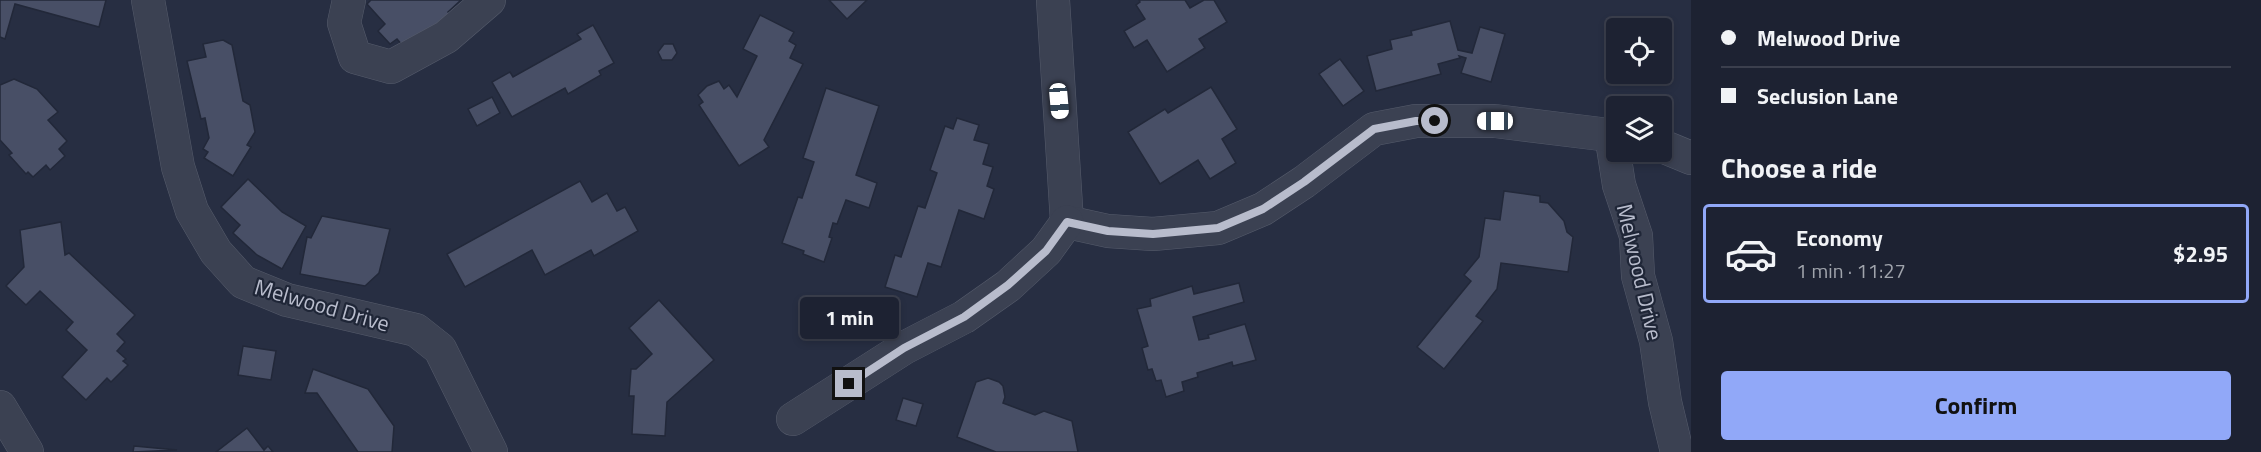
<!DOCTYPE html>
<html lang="en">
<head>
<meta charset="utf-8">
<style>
	:root { --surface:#1d2232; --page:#252a3a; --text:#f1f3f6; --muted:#a0a4ac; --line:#3b3f4d; --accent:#91a8f8 }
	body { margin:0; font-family:"Titillium Web",sans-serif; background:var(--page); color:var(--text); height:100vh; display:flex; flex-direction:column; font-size:22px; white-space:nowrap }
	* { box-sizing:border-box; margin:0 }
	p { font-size:20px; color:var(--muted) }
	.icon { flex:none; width:33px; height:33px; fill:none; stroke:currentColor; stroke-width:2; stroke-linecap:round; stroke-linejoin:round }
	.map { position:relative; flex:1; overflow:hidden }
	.side { display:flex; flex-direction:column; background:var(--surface); width:570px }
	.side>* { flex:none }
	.banner { display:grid; align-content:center; height:132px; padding:0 30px; background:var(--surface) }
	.fabs { position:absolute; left:1606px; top:18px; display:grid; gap:12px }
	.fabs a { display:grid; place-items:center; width:66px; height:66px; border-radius:6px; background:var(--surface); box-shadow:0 3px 9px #0003,0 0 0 2px var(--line); font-size:30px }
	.end { position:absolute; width:27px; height:27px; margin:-14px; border:8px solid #b8bccc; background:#111; box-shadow:0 0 0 3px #111 }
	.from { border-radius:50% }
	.bubble { position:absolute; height:42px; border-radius:6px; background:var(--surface); box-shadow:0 3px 9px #0003,0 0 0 2px var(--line); font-size:20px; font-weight:700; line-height:42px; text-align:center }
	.car { position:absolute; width:18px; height:36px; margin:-18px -9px; border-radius:8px; box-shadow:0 0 4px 2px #0007; background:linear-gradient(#fff 24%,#345 0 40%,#fff 0 76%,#345 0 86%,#fff 0) }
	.banner b { display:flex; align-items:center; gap:21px; height:57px; font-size:22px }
	.banner b+b { border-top:2px solid var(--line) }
	.banner i { width:15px; height:15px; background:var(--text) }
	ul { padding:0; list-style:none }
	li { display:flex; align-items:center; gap:18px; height:99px; margin:0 12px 9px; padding:0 18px; border:3px solid transparent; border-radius:6px }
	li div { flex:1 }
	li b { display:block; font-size:22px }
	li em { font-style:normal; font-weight:700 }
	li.current { border-color:var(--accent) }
	li>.icon { width:54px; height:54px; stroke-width:1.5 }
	h2 { padding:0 30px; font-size:27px; line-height:72px }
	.primary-button { display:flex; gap:12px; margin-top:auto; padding:12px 30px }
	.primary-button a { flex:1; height:69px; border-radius:6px; background:var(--accent); color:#111; font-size:24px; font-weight:700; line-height:69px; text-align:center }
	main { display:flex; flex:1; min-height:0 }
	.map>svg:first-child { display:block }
	.building { fill:#484f66; stroke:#222839; stroke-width:1.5 }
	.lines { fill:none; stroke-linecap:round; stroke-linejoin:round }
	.minor-casing { stroke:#565c6c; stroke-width:34 }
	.minor { stroke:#3b4152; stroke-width:33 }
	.route { stroke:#b8bccc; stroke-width:8 }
	.labels { text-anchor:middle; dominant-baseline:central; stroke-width:4.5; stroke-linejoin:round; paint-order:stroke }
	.street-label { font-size:22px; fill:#b8bccc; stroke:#1f2637 }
</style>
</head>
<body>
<main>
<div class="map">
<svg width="1691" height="452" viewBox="0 0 1691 452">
	<rect width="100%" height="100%" fill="#272e42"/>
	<!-- building -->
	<g class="building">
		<path d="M0 0H106L99 27 15 4 5 39 0 37Z"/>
		<path d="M371 0H461L448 12 455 19 409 53 397 39 390 44 378 31 385 24 367 4Z"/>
		<path d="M829 0H867L847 19Z"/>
		<path d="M1139 0H1185L1190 8 1204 0H1214L1227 22 1199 39 1205 48 1167 72 1147 40 1134 48 1124 31 1145 19 1136 5 1140 2Z"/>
		<path d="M760 15 794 32 789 41 796 45 790 58 803 64 764 140 769 147 739 166 699 105 703 102 698 95 707 86 719 81 724 89 729 85 737 97 757 56 743 49Z"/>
		<path d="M1450 21 1458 50 1472 53 1480 27 1505 34 1491 82 1461 73 1466 58 1459 56 1460 58 1438 64 1441 74 1376 91 1367 56 1392 49 1390 40 1412 35 1411 31Z"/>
		<path d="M593 25 614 63 599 71 601 75 568 94 565 88 512 117 492 82 510 72 513 77 581 39 577 34Z"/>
		<path d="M223 40 232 45 243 101 250 105 255 132 247 145 251 147 233 176 204 158 208 152 203 149 209 138 205 118 201 119 187 61 206 57 203 44Z"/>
		<path d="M664 44H673L677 53 672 60H662L658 52Z"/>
		<path d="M1340 59 1364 91 1343 106 1319 74Z"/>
		<path d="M14 79 37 89 58 112 48 120 67 141 59 149 65 156 50 170 46 165 33 177 28 172 26 174 9 155 12 153 0 140V85Z"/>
		<path d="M1211 87 1237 129 1222 139 1236 163 1210 179 1198 160 1160 184 1128 132 1165 109 1168 113Z"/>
		<path d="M826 88 879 106 856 175 877 183 869 208 846 200 837 224 833 223 829 237 832 238 824 262 803 254 804 251 782 243 798 197 802 198 814 162 803 158Z"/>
		<path d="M492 97 500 113 477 126 468 109Z"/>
		<path d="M957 118 979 125 974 140 989 144 983 164 993 167 987 186 994 189 984 219 959 210 941 267 928 263 917 297 885 287 895 255 901 257 918 206 925 208 937 173 930 170 945 126 953 129Z"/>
		<path d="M248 179 282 212 306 226 282 269 257 255 233 233 240 225 221 207Z"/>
		<path d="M580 181 592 202 607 193 617 211 625 207 638 231 594 256 591 250 545 275 532 250 465 287 447 254Z"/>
		<path d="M1504 191 1540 196V202L1548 203 1564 221 1567 232 1573 237 1568 272 1501 263 1497 289 1476 316 1483 321 1444 369 1417 347 1471 281 1464 275 1479 257 1485 218 1500 220Z"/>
		<path d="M322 216 390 229 379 273 365 286 300 274 307 237 311 238Z"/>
		<path d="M61 222 65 255 69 253 135 315 117 334 125 342 117 351 126 359 123 361 128 365 111 382 107 378 86 400 62 377 87 350 66 330 73 322 40 291 26 305 6 286 24 267 20 230Z"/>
		<path d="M1239 283 1244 302 1193 317 1199 340 1209 338 1208 335 1245 324 1256 360 1233 366 1232 362 1197 373 1198 377 1182 382 1184 391 1166 397 1161 380 1156 381 1152 369 1148 370 1142 348 1148 346 1137 309 1151 306 1150 299 1192 286 1194 294Z"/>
		<path d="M659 300 714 360 667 402 665 436 632 434 634 396H629L631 369H636L652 354 629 328Z"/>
		<path d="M243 346 276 351 271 380 238 375Z"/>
		<path d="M313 369 368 389 394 426 392 452H358L317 393H305Z"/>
		<path d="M988 378 999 382 1003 386 1005 397 1003 403 1035 415 1044 411 1072 421 1078 452H996L957 437 976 382Z"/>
		<path d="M903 398 923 404 916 426 896 420Z"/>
		<path d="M247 428 264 450 268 446 273 452H216Z"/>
		<path d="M134 446 177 450 133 452Z"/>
	</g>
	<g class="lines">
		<defs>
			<g id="minor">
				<path d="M148 0 178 167 192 211 216 252 243 282 287 300 416 330 440 349 491 452"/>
				<path d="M349 0 344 23 355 57 391 67 446 37 489 0"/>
				<path d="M1053 0 1067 222"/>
				<path d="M1611 134 1619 185 1636 236 1638 276 1656 341 1665 402 1677 452"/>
				<path d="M1662 146 1691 158"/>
				<path d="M1067 222 1108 231 1153 234 1218 228 1263 209 1304 182 1374 129 1416 121H1495L1617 136"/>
				<path d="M0 407 27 452"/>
				<path d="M793 419 904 348 964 317 1008 286 1046 251 1067 222"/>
			</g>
		</defs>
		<!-- minor casing -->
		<use href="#minor" class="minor-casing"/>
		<!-- minor -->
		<use href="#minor" class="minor"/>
	</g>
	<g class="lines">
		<!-- route -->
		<path class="route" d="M849 384 904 348 964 317 1008 285 1046 251 1067 222 1108 231 1153 234 1218 228 1263 209 1304 182 1374 129 1416 121H1435"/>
	</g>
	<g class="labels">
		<!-- street labels -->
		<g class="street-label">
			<text transform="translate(1640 272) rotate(77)">Melwood Drive</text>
			<text transform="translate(322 305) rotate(16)">Melwood Drive</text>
		</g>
	</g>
</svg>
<div class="fabs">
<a><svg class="icon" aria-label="locate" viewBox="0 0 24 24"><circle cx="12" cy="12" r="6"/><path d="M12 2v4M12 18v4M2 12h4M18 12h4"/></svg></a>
<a><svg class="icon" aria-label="layers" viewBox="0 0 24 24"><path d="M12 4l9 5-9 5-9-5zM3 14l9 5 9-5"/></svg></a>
</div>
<i class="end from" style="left:1435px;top:121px"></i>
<i class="end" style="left:849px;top:384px"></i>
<div class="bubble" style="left:800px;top:297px;width:99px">1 min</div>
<i class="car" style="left:1059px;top:101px;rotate:175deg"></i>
<i class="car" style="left:1495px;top:121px;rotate:270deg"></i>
</div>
<section class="side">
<div class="banner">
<b><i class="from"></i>Melwood Drive</b>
<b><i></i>Seclusion Lane</b>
</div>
<h2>Choose a ride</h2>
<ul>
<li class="current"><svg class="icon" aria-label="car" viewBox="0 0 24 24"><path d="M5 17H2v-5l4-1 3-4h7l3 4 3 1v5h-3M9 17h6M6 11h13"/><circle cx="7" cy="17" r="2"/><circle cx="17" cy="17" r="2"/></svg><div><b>Economy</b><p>1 min · 11:27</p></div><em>$2.95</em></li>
</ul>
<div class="primary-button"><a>Confirm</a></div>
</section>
</main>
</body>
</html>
